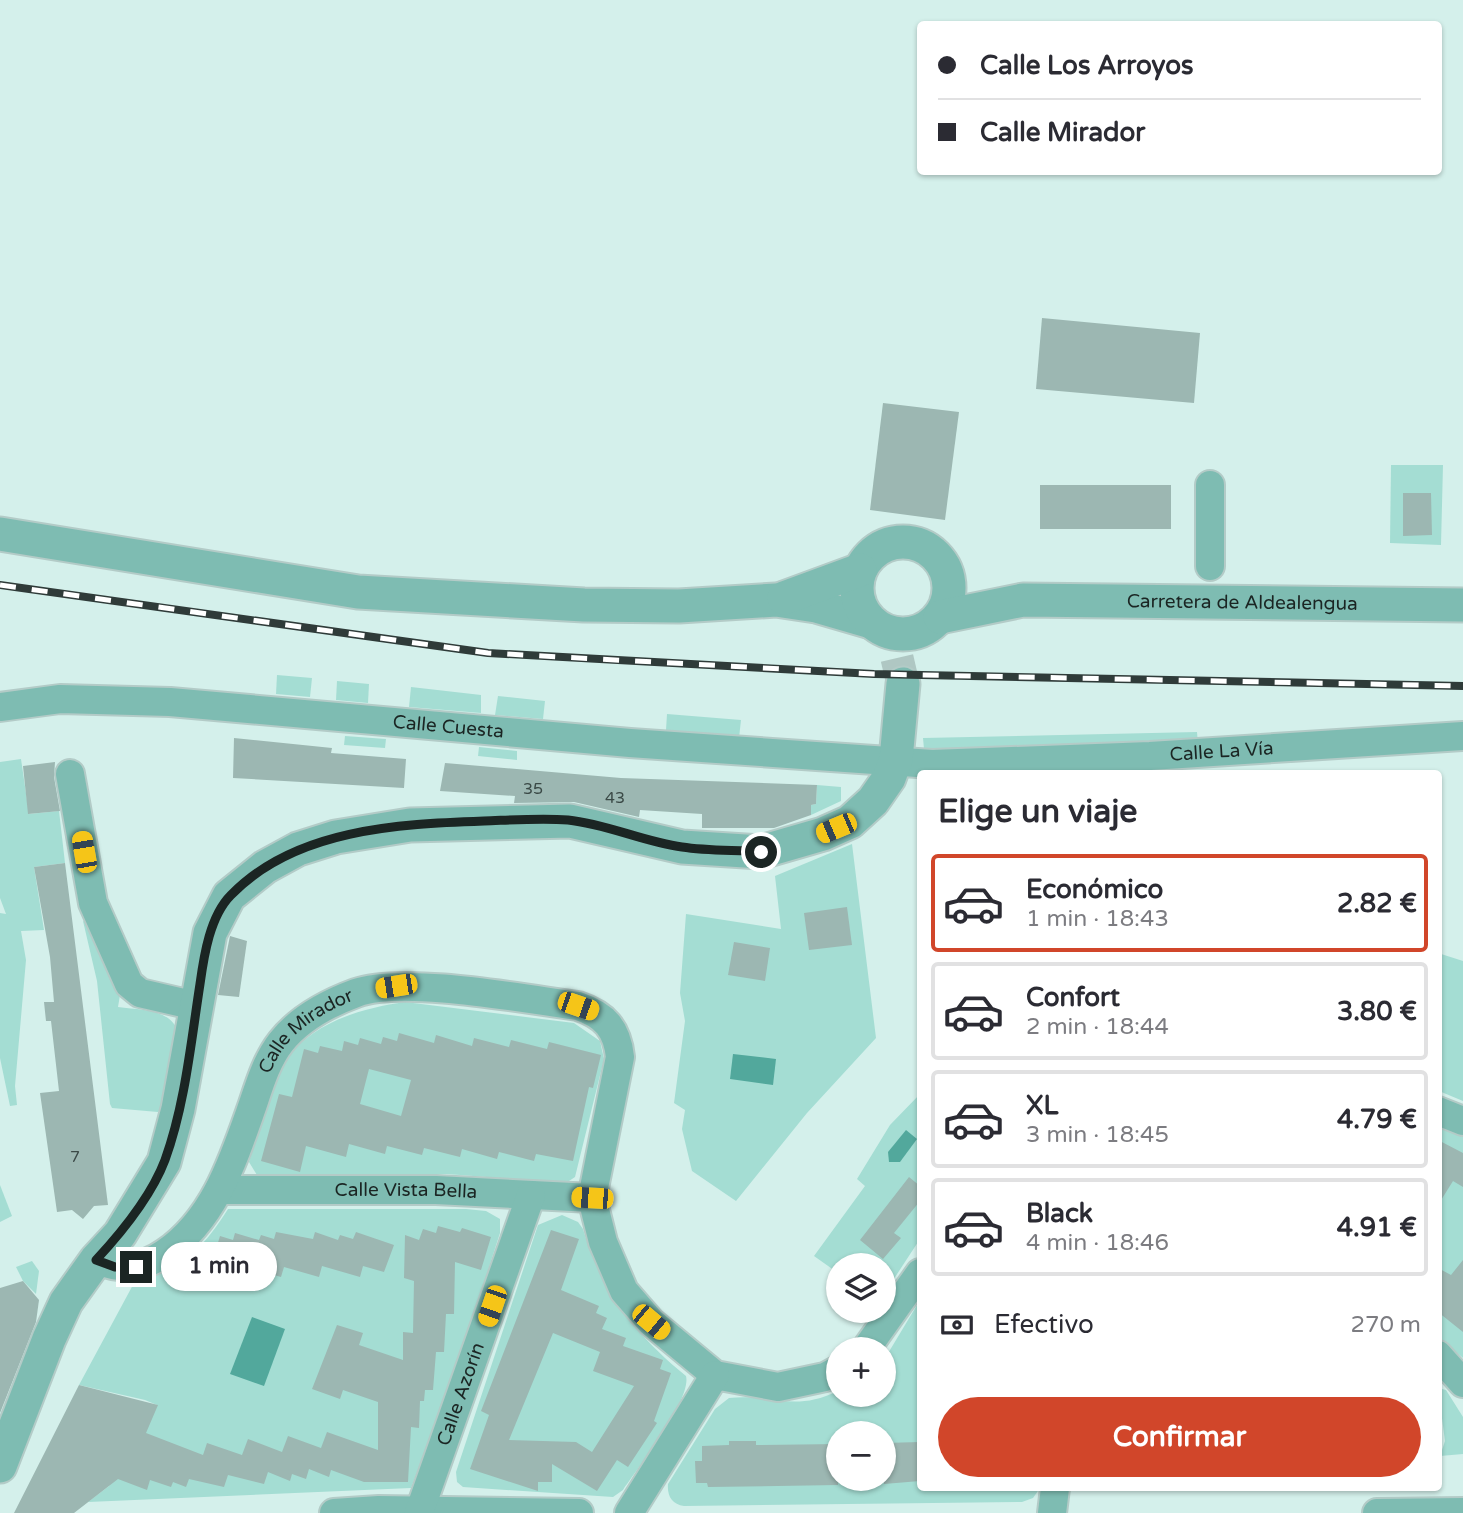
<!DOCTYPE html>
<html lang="es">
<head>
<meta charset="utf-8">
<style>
	:root { --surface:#fff; --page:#f7f7f7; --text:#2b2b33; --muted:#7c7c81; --line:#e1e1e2; --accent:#d1462a }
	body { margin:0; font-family:"Varela Round",sans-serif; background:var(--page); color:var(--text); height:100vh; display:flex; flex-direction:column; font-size:26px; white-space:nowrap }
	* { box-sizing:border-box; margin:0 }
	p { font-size:23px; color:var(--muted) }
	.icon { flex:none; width:38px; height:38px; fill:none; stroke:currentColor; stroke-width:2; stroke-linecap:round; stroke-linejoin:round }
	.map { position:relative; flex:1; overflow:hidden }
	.details { position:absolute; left:917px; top:770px; width:525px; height:721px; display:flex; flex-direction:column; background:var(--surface); border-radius:7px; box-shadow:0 2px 5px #0004 }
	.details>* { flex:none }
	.guide { position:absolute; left:917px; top:21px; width:525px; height:154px; border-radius:7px; box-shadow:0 2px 5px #0004; display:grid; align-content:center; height:154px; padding:0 21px; background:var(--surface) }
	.controls { position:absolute; left:826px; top:1253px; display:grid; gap:14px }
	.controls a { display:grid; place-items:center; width:70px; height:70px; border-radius:50%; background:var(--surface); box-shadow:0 2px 5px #0004; font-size:35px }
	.end { position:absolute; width:32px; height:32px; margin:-16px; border:9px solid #1b2523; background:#fff; box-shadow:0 0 0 4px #fff }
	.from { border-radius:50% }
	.bubble { position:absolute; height:49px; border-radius:24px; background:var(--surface); box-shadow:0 2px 5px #0004; font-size:23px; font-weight:700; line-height:49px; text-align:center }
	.car { position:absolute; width:21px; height:42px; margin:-21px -10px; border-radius:9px; box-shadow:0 0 5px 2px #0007; background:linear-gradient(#f5c518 24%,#345 0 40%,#f5c518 0 76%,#345 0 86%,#f5c518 0) }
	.guide b { display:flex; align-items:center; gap:24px; height:66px; font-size:26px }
	.guide b+b { border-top:2px solid var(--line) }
	.guide i { width:18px; height:18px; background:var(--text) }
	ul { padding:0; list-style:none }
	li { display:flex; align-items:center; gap:21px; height:98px; margin:0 14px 10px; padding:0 7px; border:4px solid var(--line); border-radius:7px }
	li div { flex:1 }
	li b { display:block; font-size:26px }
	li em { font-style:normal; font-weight:700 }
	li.selected { border-color:var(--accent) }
	li>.icon { width:63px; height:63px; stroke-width:1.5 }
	h2 { padding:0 21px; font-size:32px; line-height:84px }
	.pay { display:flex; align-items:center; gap:18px; height:77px; padding:0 21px; font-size:26px }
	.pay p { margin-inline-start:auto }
	.button { display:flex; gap:14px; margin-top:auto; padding:14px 21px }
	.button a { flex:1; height:80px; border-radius:42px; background:var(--accent); color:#fff; font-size:28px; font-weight:700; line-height:80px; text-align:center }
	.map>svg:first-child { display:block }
	.green { fill:#a4ddd3; fill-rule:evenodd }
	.water { fill:#52a89c }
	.building { fill:#9cb7b2; fill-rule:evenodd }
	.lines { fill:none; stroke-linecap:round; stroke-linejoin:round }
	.tertiary-tunnel { stroke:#afc7c3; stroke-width:33; stroke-dasharray:33 17; stroke-linecap:butt }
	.minor-casing { stroke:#b3cbc7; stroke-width:32 }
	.tertiary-casing { stroke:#b3cbc7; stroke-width:37 }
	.minor { stroke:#7ebcb2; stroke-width:28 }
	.tertiary { stroke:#7ebcb2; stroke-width:33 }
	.rail-casing { stroke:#2f3b39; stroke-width:8 }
	.rail { stroke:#fff; stroke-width:5; stroke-dasharray:16; stroke-linecap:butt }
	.route { stroke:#1b2523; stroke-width:9 }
	.labels { text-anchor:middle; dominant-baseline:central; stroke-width:5; stroke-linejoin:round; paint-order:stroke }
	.number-label { font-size:16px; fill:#3b4a47 }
	.street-label { font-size:19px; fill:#1b2523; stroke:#fff }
</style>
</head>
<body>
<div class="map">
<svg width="1463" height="1513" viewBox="0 0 1463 1513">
	<rect width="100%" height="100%" fill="#d4f0eb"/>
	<!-- green -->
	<g class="green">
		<path d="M1391 465H1443L1441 545 1390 543Z"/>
		<path d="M277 675 312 678 310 697 276 694Z"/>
		<path d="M337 681 369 684 368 703 336 700Z"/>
		<path d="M411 687 481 695V713L409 707Z"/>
		<path d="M498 696 545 701 543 719 495 715Z"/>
		<path d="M667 714 741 720 739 738 666 730Z"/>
		<path d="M1197 732 1198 744 924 749 923 738Z"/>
		<path d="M345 736 386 739 385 748 344 745Z"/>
		<path d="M479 747 517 751V760L478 756Z"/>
		<path d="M21 759 29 814 59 811 65 863 34 867 44 930 21 931 26 960 15 1086 17 1105 10 1106 0 1058V913L6 914 0 898V762Z"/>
		<path d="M817 785 841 787V801L811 815V805L816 804Z"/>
		<path d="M852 844 876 1038 807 1113 736 1201 692 1171 682 1129 685 1110 674 1103 685 1021 680 993 686 914 781 929 775 876Z"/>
		<path d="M83 921 92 925 120 995 118 1007C138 1010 165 1008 176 1027L163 1105 158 1112 112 1108 110 1104 97 981Z"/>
		<path d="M1438 953 1463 961V1101L1439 1091Z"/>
		<path d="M405 1002 574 1023 600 1041 604 1059 575 1177 569 1181 552 1182 447 1174 257 1175 249 1162C257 1133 270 1085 286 1060 312 1022 363 1008 405 1002Z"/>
		<path d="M920 1094V1239L884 1294V1265H838V1273L814 1256 865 1186 857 1179 890 1125Z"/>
		<path d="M1438 1127 1463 1137V1358L1439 1337Z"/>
		<path d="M0 1185 12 1216 0 1222Z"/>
		<path d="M228 1209H466L486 1211 500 1219V1233L458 1364 411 1488 88 1502 109 1486 157 1405 145 1400 79 1385 134 1283C185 1264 199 1254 228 1209Z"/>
		<path d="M562 1215 578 1222 583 1229C601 1292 636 1335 686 1376 692 1399 637 1469 623 1490L613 1497 463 1487 457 1482 456 1472 538 1225Z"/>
		<path d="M32 1261 39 1271 36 1294 23 1281 16 1267Z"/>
		<path d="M920 1300V1488H1040L1033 1498 1022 1502 684 1506C672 1504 667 1496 668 1484L715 1409 729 1398C771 1393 793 1413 838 1391V1395H884V1360ZM838 1433H884V1479H838Z"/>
		<path d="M1438 1388 1446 1390 1463 1417V1454L1440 1456 1445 1441Z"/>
	</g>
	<!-- water -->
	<g class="water">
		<path d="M733 1054 776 1059 773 1085 730 1079Z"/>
		<path d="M906 1130 917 1139 900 1162H889L888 1152Z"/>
		<path d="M252 1317 285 1329 264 1386 230 1374Z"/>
	</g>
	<!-- building -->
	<g class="building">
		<path d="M1042 318 1200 333 1194 403 1036 389Z"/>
		<path d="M883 403 959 412 945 520 870 510Z"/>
		<rect x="1040" y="485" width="131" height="44"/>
		<path d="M1403 493H1431L1432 535 1403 536Z"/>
		<path d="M234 738 332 748 331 753 406 759 404 788 233 778Z"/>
		<path d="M55 762 54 777 60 811 28 814 23 766Z"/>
		<path d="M445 763 621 778 817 785 816 804 811 805V815L774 828H702V814L640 810 639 817 574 802 514 803 515 796 440 791Z"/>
		<path d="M65 863 108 1205 94 1206 83 1219 72 1210 57 1212 40 1093 59 1091 51 1021H46L44 1002H54L50 957 34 867Z"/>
		<path d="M847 907 852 945 809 950 804 913Z"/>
		<path d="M230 936 247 941 239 997 218 995Z"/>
		<path d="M734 942 770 948 765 981 728 975Z"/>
		<path d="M399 1033 434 1043 436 1035 472 1046 474 1038 509 1047 511 1040 547 1049 549 1042 601 1055 593 1088 589 1087 573 1161 536 1154 534 1161 499 1152 497 1159 462 1149 460 1157 424 1148 422 1155 387 1146 385 1154 349 1144 346 1157 306 1146 300 1172 261 1161 279 1094 292 1097 304 1049 318 1053 320 1046 342 1051 344 1041 358 1045 360 1038 381 1044 383 1037 397 1041ZM369 1069 411 1080 401 1116 360 1104Z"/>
		<path d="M1438 1140 1463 1153V1187L1453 1181 1438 1205Z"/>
		<path d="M909 1177 920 1186V1201L894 1233 901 1238 883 1259 860 1240Z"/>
		<path d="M438 1226 460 1232 462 1228 491 1237 481 1270 455 1262 454 1314H446L444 1352H436L433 1390H425L424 1401H420L419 1428 411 1427 408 1482H364L331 1470 329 1477 309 1469 306 1479 292 1474 290 1481 268 1472 264 1484 228 1475 224 1487 189 1479 186 1487 173 1482 171 1487 150 1480 147 1490 118 1479 74 1513H14L79 1385 158 1405 146 1433 203 1455 207 1443 242 1455 248 1439 282 1452 288 1436 321 1448 327 1432 378 1450V1402L343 1390 340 1399 312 1389 337 1325 363 1333 359 1345 403 1360V1332L413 1333 414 1281 404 1278 405 1235 419 1240 423 1229 436 1233Z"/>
		<path d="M551 1230 579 1239 561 1290 599 1306 596 1313 607 1318 602 1329 626 1338 623 1346 663 1360 660 1369 671 1373 654 1421 657 1423 628 1467 617 1460 597 1491 552 1464V1482H538V1491L470 1469 489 1415 481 1411ZM553 1333 600 1352 593 1371 634 1386 592 1452 576 1442 509 1440Z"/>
		<path d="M276 1232 313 1239 315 1232 338 1240 340 1235 353 1239 356 1232 394 1245 384 1272 363 1266 360 1277 322 1266 319 1277 284 1267 281 1277 243 1266 240 1278 210 1269 220 1236 233 1240 235 1233 259 1240 261 1235 274 1239Z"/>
		<path d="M1463 1260V1332L1438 1312V1268L1451 1275Z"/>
		<path d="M23 1281 39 1300 36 1322 0 1413V1288Z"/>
		<path d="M729 1441H756V1445L838 1444V1485L708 1487 707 1483H696L695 1461H702V1446L729 1445Z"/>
		<path d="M920 1442V1481L884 1484V1443Z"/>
	</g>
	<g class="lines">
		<!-- tertiary-tunnel -->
		<path class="tertiary-tunnel" d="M897 658 903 684"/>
		<defs>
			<g id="minor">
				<path d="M1210 566V485"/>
				<path id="s1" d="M0 707 60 699 170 702 630 743 932 764 1150 756 1463 736"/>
				<path d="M70 774 93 903 129 984 140 993 196 1006"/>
				<path d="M1438 1111 1463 1121"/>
				<path id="s2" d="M219 1190H436L592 1198"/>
				<path id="s3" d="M96 1260C122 1270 142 1269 165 1253 215 1219 234 1158 253 1104 260 1083 267 1060 281 1042 299 1019 329 1003 356 993 403 976 525 999 578 1006 605 1015 617 1029 620 1057L592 1198 603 1242 624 1291 651 1322 715 1375 778 1387 825 1377 838 1370"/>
				<path d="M866 1349 920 1273"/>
				<path d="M1438 1355 1463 1383"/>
				<path d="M334 1513 379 1510 579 1513"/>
				<path id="s4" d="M419 1513 531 1195"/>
				<path d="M629 1513 715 1375"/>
				<path d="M1052 1513 1055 1488"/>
				<path d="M1377 1513 1463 1512"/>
			</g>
			<g id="tertiary">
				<path d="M0 534 358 592 584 605 679 606 776 600 816 606 871 622"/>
				<circle cx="903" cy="588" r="46"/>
				<path d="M784 598 860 570"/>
				<path id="s5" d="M940 617 1023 600 1463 605"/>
				<path d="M0 1466 49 1339 66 1302 96 1260 120 1234 164 1162 178 1109 210 933 229 896 265 867 298 849 336 837 410 825 570 821 682 847 761 852 823 834 850 822 873 801 889 778 896 759 903 684"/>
			</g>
		</defs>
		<!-- minor casing -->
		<use href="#minor" class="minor-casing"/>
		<!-- tertiary casing -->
		<use href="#tertiary" class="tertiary-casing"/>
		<!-- minor -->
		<use href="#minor" class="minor"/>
		<!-- tertiary -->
		<use href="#tertiary" class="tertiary"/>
		<defs>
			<path id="rail" d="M0 585 488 653 874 674 1463 686"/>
		</defs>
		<!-- rail casing -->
		<use href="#rail" class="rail-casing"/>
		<!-- rail -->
		<use href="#rail" class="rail"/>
	</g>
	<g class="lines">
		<!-- route -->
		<path class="route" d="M136 1267H115L96 1260C122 1232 151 1197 165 1160 185 1105 191 1042 200 984 204 955 210 916 231 895 295 829 398 824 484 821 512 820 541 818 568 820 607 824 644 842 682 847 708 851 735 850 761 852"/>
	</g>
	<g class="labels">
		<!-- number labels -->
		<g class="number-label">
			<text x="533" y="789">35</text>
			<text x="615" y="798">43</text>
			<text x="75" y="1157">7</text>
		</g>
		<!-- street labels -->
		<g class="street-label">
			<text stroke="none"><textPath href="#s5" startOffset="304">Carretera de Aldealengua</textPath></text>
			<text stroke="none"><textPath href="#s1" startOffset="450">Calle Cuesta</textPath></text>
			<text stroke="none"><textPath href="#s1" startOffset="1225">Calle La Vía</textPath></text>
			<text stroke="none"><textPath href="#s3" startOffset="343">Calle Mirador</textPath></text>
			<text stroke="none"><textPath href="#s2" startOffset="187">Calle Vista Bella</textPath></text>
			<text stroke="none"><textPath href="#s4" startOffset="126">Calle Azorín</textPath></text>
		</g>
	</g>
</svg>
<div class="controls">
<a><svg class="icon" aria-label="layers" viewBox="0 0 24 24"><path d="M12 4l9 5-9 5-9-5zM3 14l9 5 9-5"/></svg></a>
<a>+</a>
<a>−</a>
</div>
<i class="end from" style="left:761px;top:852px"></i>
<i class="end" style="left:136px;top:1267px"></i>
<div class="bubble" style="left:161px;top:1242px;width:116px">1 min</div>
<i class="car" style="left:836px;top:828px;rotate:247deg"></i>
<i class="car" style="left:84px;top:852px;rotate:350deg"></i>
<i class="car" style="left:396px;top:986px;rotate:261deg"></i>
<i class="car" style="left:578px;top:1006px;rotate:109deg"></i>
<i class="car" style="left:592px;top:1198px;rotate:273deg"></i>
<i class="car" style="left:492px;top:1306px;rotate:199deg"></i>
<i class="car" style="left:651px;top:1322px;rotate:130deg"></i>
<div class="guide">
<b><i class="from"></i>Calle Los Arroyos</b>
<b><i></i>Calle Mirador</b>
</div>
<section class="details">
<h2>Elige un viaje</h2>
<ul>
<li class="selected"><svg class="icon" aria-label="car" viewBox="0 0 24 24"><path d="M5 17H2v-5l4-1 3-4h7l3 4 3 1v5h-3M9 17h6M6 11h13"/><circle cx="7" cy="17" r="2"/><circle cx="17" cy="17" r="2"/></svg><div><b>Económico</b><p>1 min · 18:43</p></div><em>2.82 €</em></li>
<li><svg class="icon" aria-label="car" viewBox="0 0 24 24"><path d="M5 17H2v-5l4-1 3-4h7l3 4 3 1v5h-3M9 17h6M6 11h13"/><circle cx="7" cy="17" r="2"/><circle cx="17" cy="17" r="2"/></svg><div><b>Confort</b><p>2 min · 18:44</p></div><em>3.80 €</em></li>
<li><svg class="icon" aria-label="car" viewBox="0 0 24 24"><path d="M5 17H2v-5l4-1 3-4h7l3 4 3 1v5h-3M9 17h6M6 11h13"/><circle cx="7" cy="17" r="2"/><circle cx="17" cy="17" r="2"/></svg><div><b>XL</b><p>3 min · 18:45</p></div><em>4.79 €</em></li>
<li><svg class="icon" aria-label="car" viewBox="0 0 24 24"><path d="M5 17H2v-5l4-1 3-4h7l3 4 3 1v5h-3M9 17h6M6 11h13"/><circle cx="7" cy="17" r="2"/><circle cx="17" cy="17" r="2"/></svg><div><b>Black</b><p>4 min · 18:46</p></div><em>4.91 €</em></li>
</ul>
<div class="pay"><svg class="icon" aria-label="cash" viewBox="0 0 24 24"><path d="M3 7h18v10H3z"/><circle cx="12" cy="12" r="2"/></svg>Efectivo<p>270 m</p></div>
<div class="button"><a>Confirmar</a></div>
</section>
</div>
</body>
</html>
